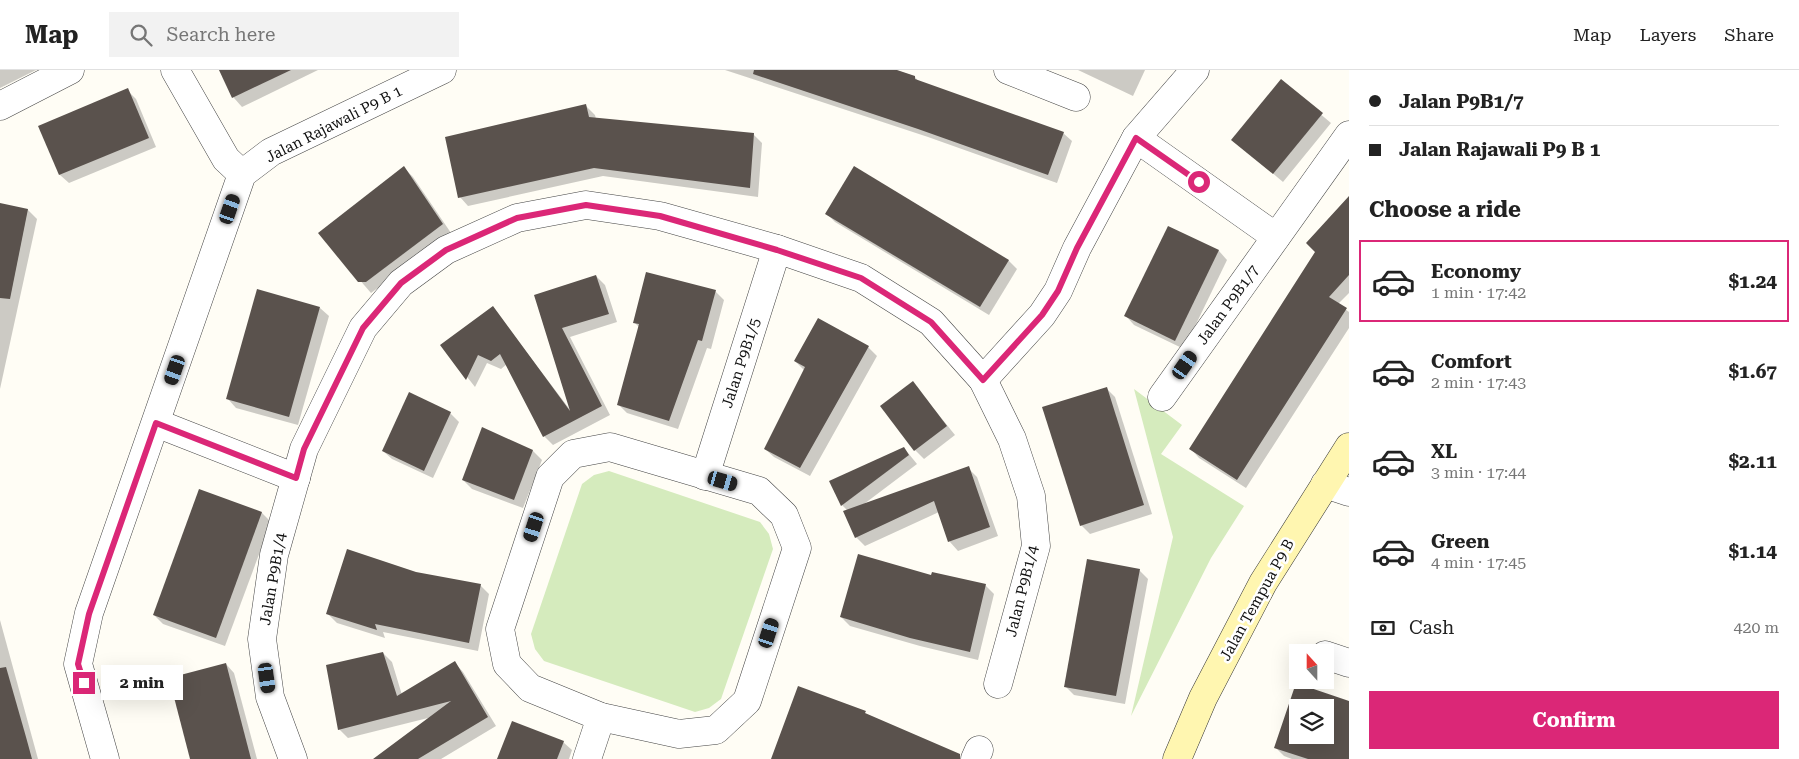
<!DOCTYPE html>
<html lang="en">
<head>
<meta charset="utf-8">
<style>
	:root { --surface:#fff; --page:#f2f2f2; --text:#222; --muted:#767676; --line:#e0e0e0; --accent:#db2777 }
	body { margin:0; font-family:"Roboto Serif",serif; background:var(--page); color:var(--text); height:100vh; display:flex; flex-direction:column; font-size:19px; white-space:nowrap }
	* { box-sizing:border-box; margin:0 }
	p { font-size:16px; color:var(--muted) }
	.icon { flex:none; width:28px; height:28px; fill:none; stroke:currentColor; stroke-width:2; stroke-linecap:round; stroke-linejoin:round }
	.map { position:relative; flex:1; overflow:hidden }
	.details { display:flex; flex-direction:column; background:var(--surface); width:450px }
	.details>* { flex:none }
	.hud { display:grid; align-content:center; height:110px; padding:0 20px; background:var(--surface) }
	.needle { width:32px; rotate:339deg }
	.buttons { position:absolute; left:1289px; top:574px; display:grid; gap:10px }
	.buttons a { display:grid; place-items:center; width:45px; height:45px; border-radius:0px; background:var(--surface); box-shadow:0 5px 20px #0002; font-size:25px }
	.end { position:absolute; width:22px; height:22px; margin:-11px; border:6px solid #db2777; background:#fff; box-shadow:0 0 0 2px #fff }
	.from { border-radius:50% }
	.bubble { position:absolute; height:35px; border-radius:0px; background:var(--surface); box-shadow:0 5px 20px #0002; font-size:16px; font-weight:700; line-height:35px; text-align:center }
	.car { position:absolute; width:15px; height:30px; margin:-15px -8px; border-radius:6px; box-shadow:0 0 4px 1px #0007; background:linear-gradient(#222 24%,#8ab4d8 0 40%,#222 0 76%,#8ab4d8 0 86%,#222 0) }
	.hud b { display:flex; align-items:center; gap:18px; height:48px; font-size:19px }
	.hud b+b { border-top:1px solid var(--line) }
	.hud i { width:12px; height:12px; background:var(--text) }
	ul { padding:0; list-style:none }
	li { display:flex; align-items:center; gap:15px; height:82px; margin:0 10px 8px; padding:0 10px; border:2px solid transparent; border-radius:0px }
	li div { flex:1 }
	li b { display:block; font-size:19px }
	li em { font-style:normal; font-weight:700 }
	li.active { border-color:var(--accent) }
	li>.icon { width:45px; height:45px; stroke-width:1.5 }
	h2 { padding:0 20px; font-size:22px; line-height:60px }
	.pay { display:flex; align-items:center; gap:12px; height:55px; padding:0 20px; font-size:19px }
	.pay p { margin-inline-start:auto }
	.primary-button { display:flex; gap:10px; margin-top:auto; padding:10px 20px }
	.primary-button a { flex:1; height:58px; border-radius:0px; background:var(--accent); color:#fff; font-size:20px; font-weight:700; line-height:58px; text-align:center }
	header { display:flex; align-items:center; gap:30px; box-sizing:border-box; height:70px; padding:0 25px; background:var(--surface); border-bottom:1px solid var(--line) }
	header strong { font-size:24px }
	nav { display:flex; gap:28px; margin-inline-start:auto; font-size:18px }
	.search { width:350px; height:45px; background:var(--page); display:flex; align-items:center; gap:12px; box-sizing:border-box; padding:0 18px; border-radius:0px; color:var(--muted); font-size:19px }
	main { display:flex; flex:1; min-height:0 }
	.map>svg:first-child { display:block }
	.green { fill:#d5ebbd }
	.shadow { fill:#0003; fill-rule:evenodd }
	.building { fill:#5a524d; fill-rule:evenodd }
	.lines { fill:none; stroke-linecap:round; stroke-linejoin:round }
	.street-casing { stroke:#444; stroke-width:29 }
	.secondary-casing { stroke:#333; stroke-width:29 }
	.street { stroke:#fff; stroke-width:28 }
	.secondary { stroke:#fff6b0; stroke-width:28 }
	.route { stroke:#db2777; stroke-width:6 }
	.labels { text-anchor:middle; dominant-baseline:central; stroke-width:5; stroke-linejoin:round; paint-order:stroke }
	.street-label { font-size:15px; fill:#111; stroke:#fff }
</style>
</head>
<body>
<header>
<strong>Map</strong>
<div class="search"><svg class="icon" aria-label="search" viewBox="0 0 24 24"><circle cx="10" cy="10" r="6"/><path d="M15 15l6 6"/></svg>Search here</div>
<nav><a>Map</a><a>Layers</a><a>Share</a></nav>
</header>
<main>
<div class="map">
<svg width="1349" height="689" viewBox="0 0 1349 689">
	<rect width="100%" height="100%" fill="#fffdf5"/>
	<!-- green -->
	<g class="green">
		<path d="M1134 319 1182 355 1161 384 1244 436 1211 488 1131 646 1173 467Z"/>
		<path d="M609 401 760 452 769 464 773 479 721 629 709 638 695 642 544 591 535 579 531 564 582 414 594 405Z"/>
	</g>
	<!-- shadow -->
	<g class="shadow">
		<path d="M0 0H36L0 18Z"/>
		<path d="M220 0H318L242 37 234 28Z"/>
		<path d="M725 0H893L915 7 919 12 1063 63 1072 71 1057 113 928 67Z"/>
		<path d="M1078 0H1145L1133 26Z"/>
		<path d="M1281 11 1331 53 1283 112 1233 70Z"/>
		<path d="M127 20 136 29 156 77 69 113 60 105 40 57Z"/>
		<path d="M586 36 595 45 596 49 753 64 762 73 758 127 603 106 468 136 460 127Z"/>
		<path d="M404 98 413 107 451 163 371 223 320 164Z"/>
		<path d="M1349 127V223L1338 234 1349 242V258L1246 418 1199 388 1191 379 1317 183Z"/>
		<path d="M0 135 28 140 37 149 0 319Z"/>
		<path d="M827 144 1008 190 1017 199 989 245 835 152Z"/>
		<path d="M1169 157 1219 181 1227 190 1184 279 1134 255 1126 246Z"/>
		<path d="M596 206 605 215 617 252 570 267 610 345 553 375 544 366 507 294 501 299 487 293 475 317 442 275 493 238 571 341 536 225Z"/>
		<path d="M715 221 724 230 711 279 707 278 678 359 627 343 618 334 640 258 634 252Z"/>
		<path d="M320 238 329 246 298 355 236 338 228 329Z"/>
		<path d="M868 277 877 286 810 406 774 387 765 379 804 300 795 291Z"/>
		<path d="M913 313 955 365 924 389 915 380Z"/>
		<path d="M1106 318 1115 327 1152 444 1090 464 1081 455Z"/>
		<path d="M450 343 459 352 433 408 392 389 383 381Z"/>
		<path d="M483 359 533 381 542 390 523 438 472 419 463 410Z"/>
		<path d="M904 378 917 394 864 434 968 398 977 407 998 466 958 481 950 472 939 442 865 476 856 467 847 440 842 435Z"/>
		<path d="M199 421 262 443 271 452 225 576 163 554 154 545Z"/>
		<path d="M1139 500 1148 509 1125 634 1074 625 1065 616Z"/>
		<path d="M415 503 480 515 489 524 478 581 383 562 385 568 337 553 328 544Z"/>
		<path d="M932 507 985 515 994 524 978 590 920 576 850 556 841 547Z"/>
		<path d="M0 550 38 689H0Z"/>
		<path d="M383 583 392 592 402 625 455 593 463 602 496 656 441 689H375L432 647 348 668 339 659Z"/>
		<path d="M226 594 234 603 257 689H192Z"/>
		<path d="M1297 614 1349 632V689H1292L1284 686 1276 678ZM1298 638H1325V665H1298Z"/>
		<path d="M563 672 572 680 569 689H498Z"/>
	</g>
	<!-- building -->
	<g class="building">
		<path d="M219 0H291L232 28Z"/>
		<path d="M754 0H897L915 6V9L1064 62 1048 105 918 59 753 4Z"/>
		<path d="M1281 9 1323 43 1273 104 1231 70Z"/>
		<path d="M128 18 149 68 59 105 38 56Z"/>
		<path d="M586 34 589 47 754 63 750 118 594 98 458 128 445 67Z"/>
		<path d="M404 96 443 154 366 212H358L318 163Z"/>
		<path d="M854 96 1009 190 980 237 825 144Z"/>
		<path d="M1349 126V205L1329 227 1347 238 1237 410 1189 379 1315 182 1306 173Z"/>
		<path d="M0 133 28 139 10 229 0 228Z"/>
		<path d="M1168 156 1219 180 1175 271 1124 246Z"/>
		<path d="M646 202 716 220 702 271 698 270 669 351 617 335 639 254 633 253Z"/>
		<path d="M596 205 609 244 562 258 602 336 543 367 500 284 491 291 478 285 466 310 440 275 493 236 570 341 534 225Z"/>
		<path d="M257 219 320 237 289 347 226 329Z"/>
		<path d="M818 248 869 276 800 398 764 379 805 297 794 291Z"/>
		<path d="M913 311 947 356 914 381 880 336Z"/>
		<path d="M1107 317 1144 435 1080 456 1042 337Z"/>
		<path d="M409 322 451 342 424 401 382 381Z"/>
		<path d="M482 357 533 380 514 430 462 410Z"/>
		<path d="M904 377 909 385 841 436 829 411Z"/>
		<path d="M969 396 990 457 948 472 934 431 855 468 843 441Z"/>
		<path d="M199 419 262 442 216 568 153 545Z"/>
		<path d="M347 479 416 502 481 514 469 573 375 554 377 560 326 544Z"/>
		<path d="M858 484 931 505 932 502 986 514 970 582 910 568 840 547Z"/>
		<path d="M1087 489 1140 499 1116 626 1064 617Z"/>
		<path d="M383 582 397 626 455 591 488 647 418 689H373L451 631 338 660 326 595Z"/>
		<path d="M226 593 251 689H190L169 608Z"/>
		<path d="M6 597 26 667 32 689H0V598Z"/>
		<path d="M1296 613 1349 631V689H1308L1274 678ZM1298 638H1325V665H1298Z"/>
		<path d="M798 616 866 641 865 643 960 684V689H771Z"/>
		<path d="M512 651 564 671 557 689H497Z"/>
	</g>
	<g class="lines">
		<defs>
			<g id="street">
				<path d="M175 0 226 89 242 104"/>
				<path d="M1008 0 1076 27"/>
				<path d="M0 36 70 0"/>
				<path d="M1136 68 1276 167"/>
				<path d="M983 310 1042 245 1058 221 1077 178 1136 68 1195 0"/>
				<path d="M1162 327 1349 65"/>
				<path d="M156 353 296 408"/>
				<path d="M610 377 759 421 784 445 797 478 747 631 716 660 679 664 601 647 530 618 507 594 500 559 550 407 573 384Z"/>
				<path d="M705 406 777 179"/>
				<path d="M1325 414 1349 422"/>
				<path d="M1325 585 1349 593"/>
				<path d="M105 689 78 594 89 543 242 104 271 82 442 0"/>
				<path d="M293 689 270 627 262 569 274 485 304 379 363 258 401 213 446 180 517 148 586 135 660 146 777 179 861 208 931 252 983 310 1012 369 1031 426 1036 476 998 614"/>
				<path d="M587 689 601 647"/>
				<path d="M975 689 979 680"/>
			</g>
			<path id="secondary" d="M1177 689 1203 628 1263 513 1349 377"/>
		</defs>
		<!-- street casing -->
		<use href="#street" class="street-casing"/>
		<!-- secondary casing -->
		<use href="#secondary" class="secondary-casing"/>
		<!-- street -->
		<use href="#street" class="street"/>
		<!-- secondary -->
		<use href="#secondary" class="secondary"/>
	</g>
	<g class="lines">
		<!-- route -->
		<path class="route" d="M84 613 78 594 89 544 156 353 296 408 304 379 363 258 401 213 446 180 517 148 586 135 660 146 777 180 861 208 931 252 983 310 1042 245 1058 221 1077 178 1136 68 1199 112"/>
	</g>
	<g class="labels">
		<!-- street labels -->
		<g class="street-label">
			<text transform="translate(334 54) rotate(-27)">Jalan Rajawali P9 B 1</text>
			<text transform="translate(1228 235) rotate(-54)">Jalan P9B1/7</text>
			<text transform="translate(741 293) rotate(-72)">Jalan P9B1/5</text>
			<text transform="translate(273 509) rotate(-80)">Jalan P9B1/4</text>
			<text transform="translate(1022 521) rotate(-76)">Jalan P9B1/4</text>
			<text transform="translate(1257 530) rotate(-61)">Jalan Tempua P9 B</text>
		</g>
	</g>
</svg>
<div class="buttons">
<a><svg class="needle" viewBox="-14 -14 28 28"><path d="M0-13l5 13h-10z" fill="#e53935"/><path d="M0 13l5-13h-10z" fill="#767676"/></svg></a>
<a><svg class="icon" aria-label="layers" viewBox="0 0 24 24"><path d="M12 4l9 5-9 5-9-5zM3 14l9 5 9-5"/></svg></a>
</div>
<i class="end from" style="left:1199px;top:112px"></i>
<i class="end" style="left:84px;top:613px"></i>
<div class="bubble" style="left:101px;top:595px;width:82px">2 min</div>
<i class="car" style="left:230px;top:139px;rotate:19deg"></i>
<i class="car" style="left:1185px;top:295px;rotate:35deg"></i>
<i class="car" style="left:175px;top:300px;rotate:199deg"></i>
<i class="car" style="left:723px;top:411px;rotate:106deg"></i>
<i class="car" style="left:534px;top:457px;rotate:198deg"></i>
<i class="car" style="left:769px;top:563px;rotate:18deg"></i>
<i class="car" style="left:267px;top:608px;rotate:172deg"></i>
</div>
<section class="details">
<div class="hud">
<b><i class="from"></i>Jalan P9B1/7</b>
<b><i></i>Jalan Rajawali P9 B 1</b>
</div>
<h2>Choose a ride</h2>
<ul>
<li class="active"><svg class="icon" aria-label="car" viewBox="0 0 24 24"><path d="M5 17H2v-5l4-1 3-4h7l3 4 3 1v5h-3M9 17h6M6 11h13"/><circle cx="7" cy="17" r="2"/><circle cx="17" cy="17" r="2"/></svg><div><b>Economy</b><p>1 min · 17:42</p></div><em>$1.24</em></li>
<li><svg class="icon" aria-label="car" viewBox="0 0 24 24"><path d="M5 17H2v-5l4-1 3-4h7l3 4 3 1v5h-3M9 17h6M6 11h13"/><circle cx="7" cy="17" r="2"/><circle cx="17" cy="17" r="2"/></svg><div><b>Comfort</b><p>2 min · 17:43</p></div><em>$1.67</em></li>
<li><svg class="icon" aria-label="car" viewBox="0 0 24 24"><path d="M5 17H2v-5l4-1 3-4h7l3 4 3 1v5h-3M9 17h6M6 11h13"/><circle cx="7" cy="17" r="2"/><circle cx="17" cy="17" r="2"/></svg><div><b>XL</b><p>3 min · 17:44</p></div><em>$2.11</em></li>
<li><svg class="icon" aria-label="car" viewBox="0 0 24 24"><path d="M5 17H2v-5l4-1 3-4h7l3 4 3 1v5h-3M9 17h6M6 11h13"/><circle cx="7" cy="17" r="2"/><circle cx="17" cy="17" r="2"/></svg><div><b>Green</b><p>4 min · 17:45</p></div><em>$1.14</em></li>
</ul>
<div class="pay"><svg class="icon" aria-label="cash" viewBox="0 0 24 24"><path d="M3 7h18v10H3z"/><circle cx="12" cy="12" r="2"/></svg>Cash<p>420 m</p></div>
<div class="primary-button"><a>Confirm</a></div>
</section>
</main>
</body>
</html>
